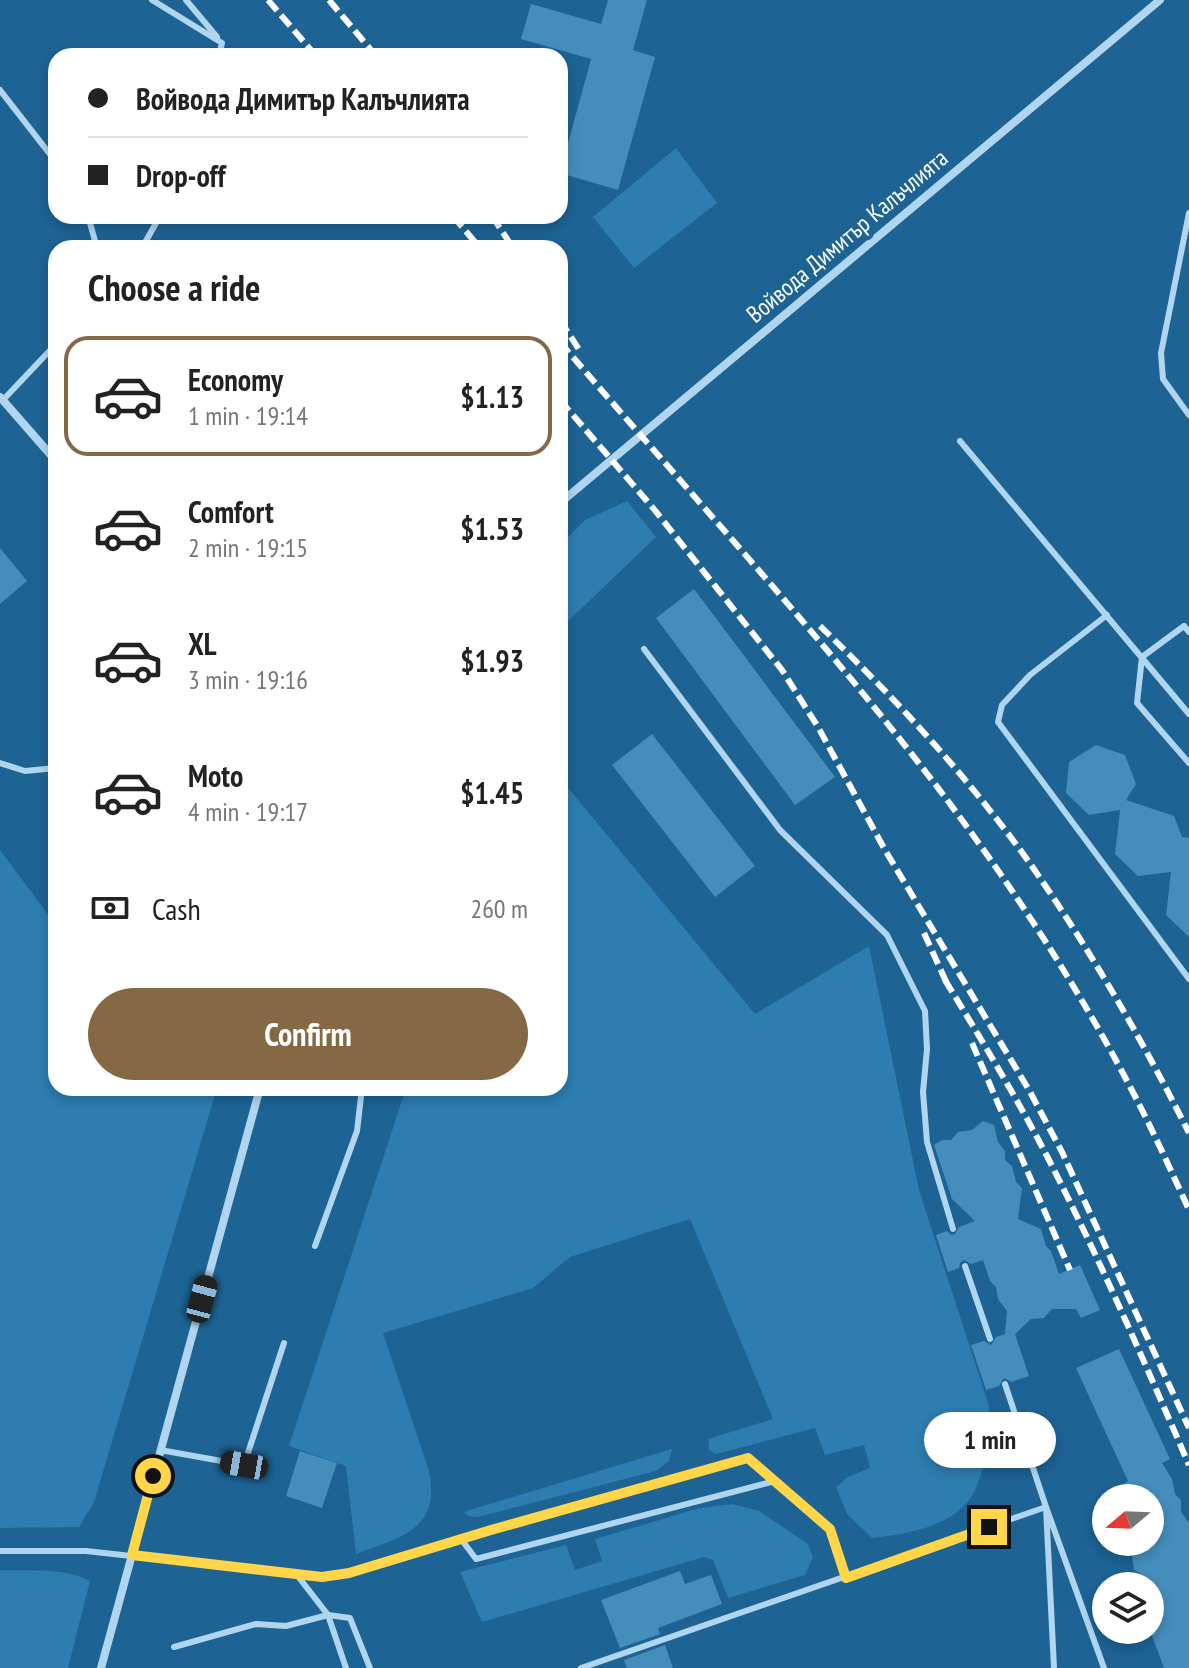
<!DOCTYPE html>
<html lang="en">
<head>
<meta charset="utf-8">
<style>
	:root { --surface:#fff; --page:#f2f2f2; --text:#222; --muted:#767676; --line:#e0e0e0; --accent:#856844 }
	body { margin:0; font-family:"PT Sans Narrow",sans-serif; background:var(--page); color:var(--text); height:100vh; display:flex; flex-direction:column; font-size:30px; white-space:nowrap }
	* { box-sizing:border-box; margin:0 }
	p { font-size:26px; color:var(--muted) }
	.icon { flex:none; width:44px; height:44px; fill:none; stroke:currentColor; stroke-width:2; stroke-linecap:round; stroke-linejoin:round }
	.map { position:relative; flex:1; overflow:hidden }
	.side { position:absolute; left:48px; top:240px; width:520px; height:856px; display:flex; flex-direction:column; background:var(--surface); border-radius:24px; box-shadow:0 4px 12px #0003 }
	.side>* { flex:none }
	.guide { position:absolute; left:48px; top:48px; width:520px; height:176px; border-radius:24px; box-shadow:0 4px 12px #0003; display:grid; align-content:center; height:176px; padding:0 40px; background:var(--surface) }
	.needle { width:52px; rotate:251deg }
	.buttons { position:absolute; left:1092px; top:1484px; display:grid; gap:16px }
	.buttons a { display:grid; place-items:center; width:72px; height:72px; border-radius:50%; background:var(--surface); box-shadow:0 4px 12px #0003; font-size:40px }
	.end { position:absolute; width:36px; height:36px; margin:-18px; border:10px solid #ffd54a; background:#111; box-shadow:0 0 0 4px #111 }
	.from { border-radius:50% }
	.bubble { position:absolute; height:56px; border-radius:28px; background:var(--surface); box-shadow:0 4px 12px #0003; font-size:26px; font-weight:700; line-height:56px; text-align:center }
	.car { position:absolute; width:24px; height:48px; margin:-24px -12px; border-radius:10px; box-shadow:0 0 6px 2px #0007; background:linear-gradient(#222 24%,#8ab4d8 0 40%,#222 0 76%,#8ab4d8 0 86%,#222 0) }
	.guide b { display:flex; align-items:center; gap:28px; height:76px; font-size:30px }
	.guide b+b { border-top:2px solid var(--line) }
	.guide i { width:20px; height:20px; background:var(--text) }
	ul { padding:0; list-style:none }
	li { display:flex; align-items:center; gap:24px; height:120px; margin:0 16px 12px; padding:0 24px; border:4px solid transparent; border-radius:24px }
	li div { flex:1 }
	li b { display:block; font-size:30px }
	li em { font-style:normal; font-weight:700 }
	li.selected { border-color:var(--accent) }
	li>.icon { width:72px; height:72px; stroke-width:1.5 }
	h2 { padding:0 40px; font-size:36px; line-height:96px }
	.pay { display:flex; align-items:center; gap:20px; height:88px; padding:0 40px; font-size:30px }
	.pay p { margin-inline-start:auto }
	.button { display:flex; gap:16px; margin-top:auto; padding:16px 40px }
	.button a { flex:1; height:92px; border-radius:48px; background:var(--accent); color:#fff; font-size:32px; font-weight:700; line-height:92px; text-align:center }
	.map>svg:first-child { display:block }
	.green { fill:#2d7db0 }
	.building { fill:#458dbb }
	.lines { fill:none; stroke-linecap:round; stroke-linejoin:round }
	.lane { stroke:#b0d6ef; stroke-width:6 }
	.street { stroke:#b0d6ef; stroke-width:8 }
	.rail { stroke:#fff; stroke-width:6; stroke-dasharray:14 6; stroke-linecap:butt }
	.route { stroke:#ffd54a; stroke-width:10 }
	.labels { text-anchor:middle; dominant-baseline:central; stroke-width:8; stroke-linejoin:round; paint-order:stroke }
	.street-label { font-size:24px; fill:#fff; stroke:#1d6394 }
</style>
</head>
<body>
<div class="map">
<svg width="1189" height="1668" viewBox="0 0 1189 1668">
	<rect width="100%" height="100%" fill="#1d6394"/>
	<!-- green -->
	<g class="green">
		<path d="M676 148 717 203 634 268 593 217Z"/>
		<path d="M627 501 656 537 560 629V545L585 520Z"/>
		<path d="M560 778 755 1014 869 946 919 1190 989 1406C987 1432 987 1463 976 1488 960 1526 908 1534 872 1538L847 1514 836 1487 848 1477 870 1468 864 1445 825 1455 815 1428 716 1454 709 1450 708 1439 773 1419 690 1219 570 1257 533 1288 383 1333 429 1471C441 1530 401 1537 356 1554L346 1466 289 1446 406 1088H560Z"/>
		<path d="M0 850 56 925V1088H217L94 1502 79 1527 0 1528Z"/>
		<path d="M672 1449 669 1461 656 1471 478 1517 469 1516 463 1512Z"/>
		<path d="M732 1504 759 1511 808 1544 813 1557 805 1575 728 1598 713 1560 704 1557 482 1622 460 1572 566 1545 575 1570 602 1561 595 1539 700 1508Z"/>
		<path d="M0 1570C28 1571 65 1567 90 1581L68 1668H0Z"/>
	</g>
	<!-- building -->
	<g class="building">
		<path d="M608 0H647L633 50 655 57 618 190 560 173 591 59 521 39 531 4 601 24Z"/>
		<path d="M0 548 27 581 0 604Z"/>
		<path d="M694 589 835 777 795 805 656 618Z"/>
		<path d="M652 734 755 866 715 897 612 765Z"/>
		<path d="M1096 745 1125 755 1136 784 1126 800 1174 816 1182 837 1189 838V937L1166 915 1171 872 1138 876 1115 854 1120 810 1089 815 1066 793 1069 762Z"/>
		<path d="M983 1121 994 1125 998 1142 1005 1151V1160L1012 1166 1016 1182 1022 1188 1018 1219 1041 1229 1046 1246 1051 1251 1059 1274 1080 1265 1100 1310 1081 1318 1076 1309H1052L1044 1318 1031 1319 1015 1334 1029 1376 1011 1382 1004 1378 999 1386 986 1390 971 1345 984 1341 991 1345 996 1337 1005 1334 1007 1311 998 1299 996 1287 990 1281 983 1260 971 1264 964 1260 960 1263 959 1268 948 1272 936 1235 947 1231 951 1235 955 1234 959 1227 975 1221 952 1199 934 1145 942 1140H951L958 1132 972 1130Z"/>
		<path d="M1119 1349 1170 1459 1162 1463 1172 1479 1175 1494 1181 1500V1512L1189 1523V1668H1164L1150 1630V1579L1134 1570 1132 1556 1121 1542H1150V1498H1103L1128 1481 1076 1368Z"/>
		<path d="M300 1451 337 1463 322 1508 286 1496Z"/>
		<path d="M680 1571 685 1584 711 1575 722 1604 658 1628 660 1634 620 1648 601 1600Z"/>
		<path d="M665 1645 673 1668H627L624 1660Z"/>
	</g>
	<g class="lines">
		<!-- lane -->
		<g class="lane">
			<path d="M152 0 222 43 219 56"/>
			<path d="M186 0 217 37"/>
			<path d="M0 90 56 162"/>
			<path d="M1189 213 1161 353 1163 379 1189 415"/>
			<path d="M88 216 97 248"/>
			<path d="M142 248 160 216"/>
			<path d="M3 400 56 344"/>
			<path d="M960 441 1189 714"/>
			<path d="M1107 615 1030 675 1002 705 998 722 1189 979"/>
			<path d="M1189 632 1184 626 1142 657 1137 703 1189 763"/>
			<path d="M644 649 780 830 887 935 925 1011 927 1049 923 1092 927 1142 953 1229"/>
			<path d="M0 763 25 771 56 768"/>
			<path d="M315 1246 357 1131 362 1088"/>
			<path d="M965 1266 990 1339"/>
			<path d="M1005 1384 1046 1507 1054 1668"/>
			<path d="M160 1450 244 1465 284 1343"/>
			<path d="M461 1539 476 1559 775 1481"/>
			<path d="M0 1551H86L322 1577 349 1573 461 1539 748 1458 830 1529 846 1578"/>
			<path d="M297 1575 328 1615 346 1668"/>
			<path d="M174 1647 256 1624 286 1626 328 1615 350 1618 370 1668"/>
			<path d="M581 1668 1046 1507 1104 1668"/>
		</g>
		<!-- street -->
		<g class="street">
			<path d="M0 397 56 461"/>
			<path d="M560 503 1160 0"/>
			<path d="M101 1668 260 1088"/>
		</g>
		<!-- rail -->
		<g class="rail">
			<path d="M268 0 316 56"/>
			<path d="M329 0 376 56"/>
			<path d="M453 216 480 248"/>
			<path d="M492 216 513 248"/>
			<path d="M560 320 580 351"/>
			<path d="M560 342C683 486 812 625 928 775 1007 877 1085 996 1143 1112 1159 1144 1174 1177 1189 1210"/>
			<path d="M560 400 653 508 782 670 818 727 885 850 1029 1090 1062 1152 1189 1428"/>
			<path d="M820 626C895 698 968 777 1029 862 1089 948 1142 1039 1189 1133"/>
			<path d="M924 933 949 988"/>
			<path d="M945 980C981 1039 1017 1098 1049 1160 1100 1260 1145 1363 1189 1465"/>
			<path d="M972 1043 1070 1270"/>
		</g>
	</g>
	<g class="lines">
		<!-- route -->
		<path class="route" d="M153 1476 132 1555 322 1577 349 1573 491 1530 748 1458 830 1529 846 1578 989 1527"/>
	</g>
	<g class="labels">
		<!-- street labels -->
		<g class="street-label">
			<text transform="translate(847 236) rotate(-40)">Войвода Димитър Калъчлията</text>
		</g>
	</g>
</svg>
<div class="buttons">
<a><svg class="needle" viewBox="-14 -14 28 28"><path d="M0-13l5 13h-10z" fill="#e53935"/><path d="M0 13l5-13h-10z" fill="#767676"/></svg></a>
<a><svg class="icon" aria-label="layers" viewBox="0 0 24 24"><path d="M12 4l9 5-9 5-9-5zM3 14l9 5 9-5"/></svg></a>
</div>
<i class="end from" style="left:153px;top:1476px"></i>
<i class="end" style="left:989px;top:1527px"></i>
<div class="bubble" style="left:924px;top:1412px;width:132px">1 min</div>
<i class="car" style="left:202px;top:1299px;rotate:15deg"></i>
<i class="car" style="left:244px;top:1465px;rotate:280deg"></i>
<div class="guide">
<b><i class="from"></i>Войвода Димитър Калъчлията</b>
<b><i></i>Drop-off</b>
</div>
<section class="side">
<h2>Choose a ride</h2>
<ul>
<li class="selected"><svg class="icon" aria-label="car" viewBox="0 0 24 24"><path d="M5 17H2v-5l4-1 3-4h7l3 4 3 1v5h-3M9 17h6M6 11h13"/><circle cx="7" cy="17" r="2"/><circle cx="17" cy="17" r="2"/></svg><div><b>Economy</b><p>1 min · 19:14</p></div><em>$1.13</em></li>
<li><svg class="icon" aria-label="car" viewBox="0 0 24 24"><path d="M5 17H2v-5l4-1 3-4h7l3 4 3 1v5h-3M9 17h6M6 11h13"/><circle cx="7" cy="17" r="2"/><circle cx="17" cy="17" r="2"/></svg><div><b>Comfort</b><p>2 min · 19:15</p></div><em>$1.53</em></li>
<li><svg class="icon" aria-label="car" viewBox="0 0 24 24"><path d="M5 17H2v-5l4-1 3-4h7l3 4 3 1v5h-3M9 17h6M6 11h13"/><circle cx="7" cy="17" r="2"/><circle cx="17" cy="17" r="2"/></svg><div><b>XL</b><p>3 min · 19:16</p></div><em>$1.93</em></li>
<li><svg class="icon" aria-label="car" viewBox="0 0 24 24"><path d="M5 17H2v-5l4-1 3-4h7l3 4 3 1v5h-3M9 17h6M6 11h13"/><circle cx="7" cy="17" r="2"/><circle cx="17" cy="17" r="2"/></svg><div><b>Moto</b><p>4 min · 19:17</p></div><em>$1.45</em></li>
</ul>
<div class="pay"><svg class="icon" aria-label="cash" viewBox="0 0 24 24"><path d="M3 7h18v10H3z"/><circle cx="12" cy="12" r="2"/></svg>Cash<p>260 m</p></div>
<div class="button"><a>Confirm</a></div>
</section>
</div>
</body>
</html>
